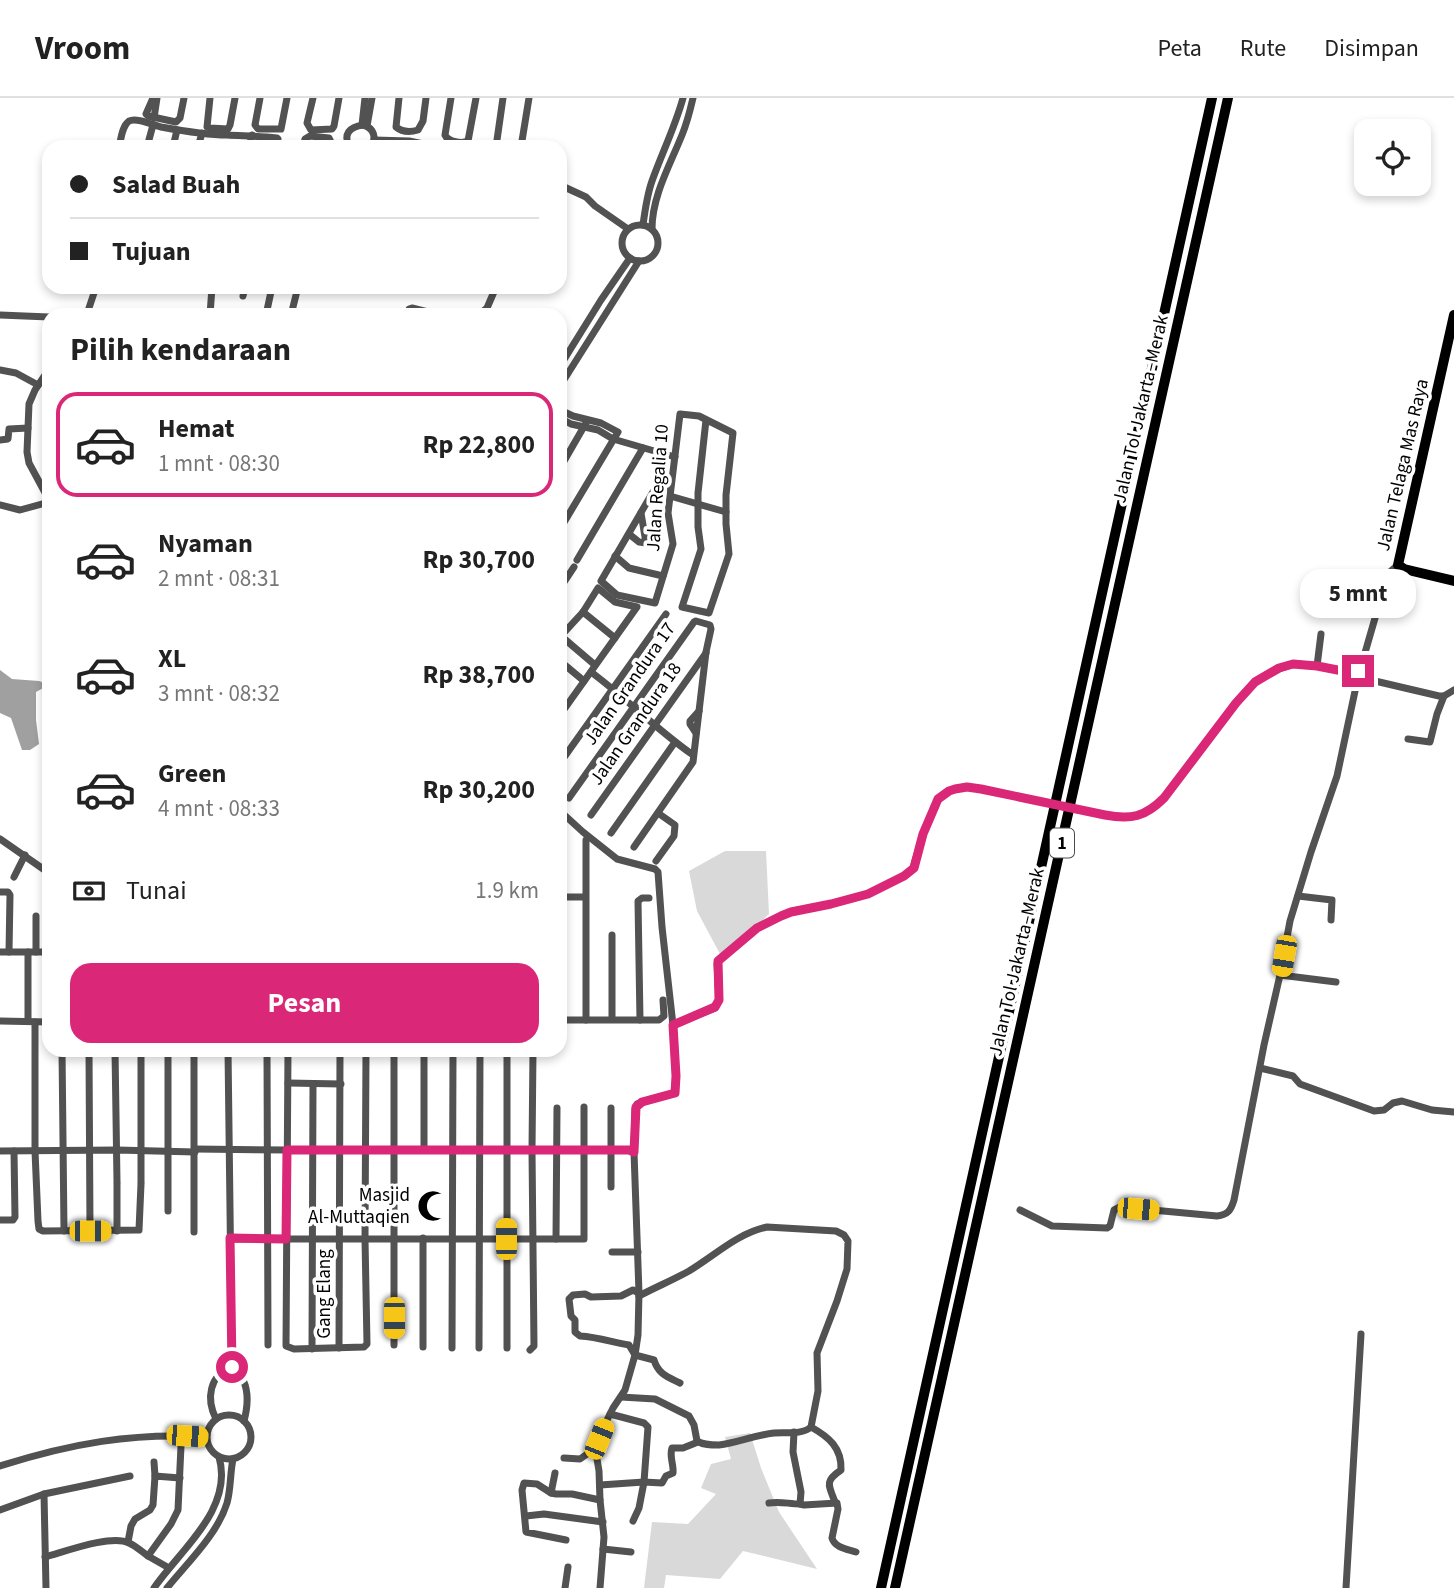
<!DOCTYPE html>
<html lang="id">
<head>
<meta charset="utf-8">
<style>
	:root { --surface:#fff; --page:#f2f2f2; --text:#222; --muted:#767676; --line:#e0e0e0; --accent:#db2777 }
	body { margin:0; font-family:"Source Sans 3",sans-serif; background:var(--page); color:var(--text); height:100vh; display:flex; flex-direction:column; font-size:26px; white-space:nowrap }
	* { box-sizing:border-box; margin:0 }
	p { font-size:23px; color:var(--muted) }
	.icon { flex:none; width:38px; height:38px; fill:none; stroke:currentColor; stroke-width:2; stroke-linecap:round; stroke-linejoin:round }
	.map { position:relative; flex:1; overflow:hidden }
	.side { position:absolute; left:42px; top:210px; width:525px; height:749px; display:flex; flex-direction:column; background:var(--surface); border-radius:21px; box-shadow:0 4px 10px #0003 }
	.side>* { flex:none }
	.banner { position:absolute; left:42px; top:42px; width:525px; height:154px; border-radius:21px; box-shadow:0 4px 10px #0003; display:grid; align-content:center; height:154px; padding:0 28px; background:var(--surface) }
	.controls { position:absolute; left:1354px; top:21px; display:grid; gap:14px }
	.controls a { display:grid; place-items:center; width:77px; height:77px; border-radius:14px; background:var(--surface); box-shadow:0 4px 10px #0003; font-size:35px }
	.end { position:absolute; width:32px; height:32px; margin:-16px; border:9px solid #db2777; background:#fff; box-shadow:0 0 0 4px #fff }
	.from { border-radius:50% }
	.bubble { position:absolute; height:49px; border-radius:21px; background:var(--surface); box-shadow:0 4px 10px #0003; font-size:23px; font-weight:700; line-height:49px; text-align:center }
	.car { position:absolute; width:21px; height:42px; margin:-21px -10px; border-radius:9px; box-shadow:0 0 5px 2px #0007; background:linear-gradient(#f5c518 24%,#345 0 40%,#f5c518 0 76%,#345 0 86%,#f5c518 0) }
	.banner b { display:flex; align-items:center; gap:24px; height:66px; font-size:26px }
	.banner b+b { border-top:2px solid var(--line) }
	.banner i { width:18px; height:18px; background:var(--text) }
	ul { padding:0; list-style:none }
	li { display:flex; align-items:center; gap:21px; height:105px; margin:0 14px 10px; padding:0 14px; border:4px solid transparent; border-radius:21px }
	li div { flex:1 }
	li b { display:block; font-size:26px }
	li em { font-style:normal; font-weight:700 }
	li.selected { border-color:var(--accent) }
	li>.icon { width:63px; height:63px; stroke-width:1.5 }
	h2 { padding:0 28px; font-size:32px; line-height:84px }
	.pay { display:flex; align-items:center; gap:18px; height:77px; padding:0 28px; font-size:26px }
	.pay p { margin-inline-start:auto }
	.action { display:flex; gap:14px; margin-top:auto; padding:14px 28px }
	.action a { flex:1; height:80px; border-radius:21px; background:var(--accent); color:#fff; font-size:28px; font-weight:700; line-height:80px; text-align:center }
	header { display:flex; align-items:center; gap:42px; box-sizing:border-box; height:98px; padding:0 35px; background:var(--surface); border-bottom:2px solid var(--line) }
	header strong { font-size:33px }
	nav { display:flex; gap:38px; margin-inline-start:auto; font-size:24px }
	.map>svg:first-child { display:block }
	.green { fill:#d9d9d9 }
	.water { fill:#a0a0a0 }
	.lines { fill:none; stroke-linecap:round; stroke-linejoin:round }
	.minor { stroke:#525252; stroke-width:7 }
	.major { stroke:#000; stroke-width:10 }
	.highway { stroke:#000; stroke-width:10 }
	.route { stroke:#db2777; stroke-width:9 }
	.labels { text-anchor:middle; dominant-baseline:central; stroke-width:7; stroke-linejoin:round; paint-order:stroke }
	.shield { fill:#fff; stroke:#4c4c4c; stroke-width:2 }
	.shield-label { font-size:18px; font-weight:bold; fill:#000 }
	.street-label { font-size:19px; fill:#000; stroke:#fff }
	.poi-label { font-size:19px; fill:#000; stroke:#fff; text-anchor:end }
</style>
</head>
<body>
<header>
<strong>Vroom</strong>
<nav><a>Peta</a><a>Rute</a><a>Disimpan</a></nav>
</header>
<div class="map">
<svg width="1454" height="1490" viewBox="0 0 1454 1490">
	<rect width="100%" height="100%" fill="#fff"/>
	<!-- green -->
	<g class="green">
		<path d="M725 753H766L769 816 747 837 720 856 697 813 689 773Z"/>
		<path d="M750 1335 761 1370 779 1414 817 1471 743 1453 720 1481 666 1477 664 1490H644L652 1424 688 1426 716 1396 701 1390 711 1366 731 1361 725 1339Z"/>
	</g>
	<!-- water -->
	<path class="water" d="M0 572 12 581 39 583 45 585V589L36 594V622L39 646 30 652H22L11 620 0 615Z"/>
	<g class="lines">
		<!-- minor -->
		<g class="minor">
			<path d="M153 0 146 16 148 18 176 24 180 20 184 0"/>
			<path d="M210 0 207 29 210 30 228 31 230 27 235 0"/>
			<path d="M260 0 255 27 258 31H281L287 0"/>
			<path d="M313 0 307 25 311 32 332 31 334 28 339 0"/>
			<path d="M399 0 396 29C402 34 411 34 418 32L423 23 426 0"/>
			<path d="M451 0 445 37C448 44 462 46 468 43L476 0"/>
			<path d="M154 20 157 0"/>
			<path d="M362 27 365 0"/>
			<path d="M367 28 372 0"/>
			<path d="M374 42 409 43 438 49"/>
			<path d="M119 49C121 41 122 28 129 23 136 19 153 27 161 29 183 33 205 37 227 37 244 38 260 38 277 40L278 41 277 49"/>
			<path d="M147 49 153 27"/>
			<path d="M173 49 177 32"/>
			<path d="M198 49 202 35"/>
			<path d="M249 49 252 37"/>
			<path d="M303 49 305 41 310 38 329 40 331 44 330 49"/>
			<path d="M350 49C342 36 350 29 363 27 374 30 377 40 371 49"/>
			<path d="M496 49 503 0"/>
			<path d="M521 49 529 0"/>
			<path d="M560 87 586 99 595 108 628 131"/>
			<circle cx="640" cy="145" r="18"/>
			<path d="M643 127C645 112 647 97 652 83 662 55 675 29 683 0"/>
			<path d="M652 131C652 98 670 67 682 37 687 25 690 13 693 0"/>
			<path d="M243 198 245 189"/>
			<path d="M87 216 96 189"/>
			<path d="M0 217 49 219"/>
			<path d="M59 217 72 215 100 217"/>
			<path d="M210 217 212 189"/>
			<path d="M266 217 272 189"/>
			<path d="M291 217 298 189"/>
			<path d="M408 217 409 211 412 210 440 217"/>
			<path d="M479 217 487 210 496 189"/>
			<path d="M560 268 601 202 630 160"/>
			<path d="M49 271 35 292 29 306 27 354 29 365 49 402"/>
			<path d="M0 272 16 275 38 287"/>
			<path d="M560 288 639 163"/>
			<path d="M560 312 573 318 601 325 618 334 560 431"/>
			<path d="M560 320 571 326 598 332 613 341 675 359"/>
			<path d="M0 342 8 341 9 331 28 330"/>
			<path d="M560 370 586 325"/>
			<path d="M671 390 657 387 601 483 617 497 655 505 673 446 668 415 680 316 699 318 733 335 726 397V426L729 456 709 515 682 509 701 451 698 429V395L706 322"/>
			<path d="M670 398 726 414"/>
			<path d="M0 407 20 412 49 404"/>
			<path d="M629 436 639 444 646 445 641 415"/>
			<path d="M615 458 629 470 663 478"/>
			<path d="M577 462 643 350"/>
			<path d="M1398 467 1390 474 1386 482 1358 579 1439 598H1444L1454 592"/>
			<path d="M560 490 574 469"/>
			<path d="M583 514 615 540"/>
			<path d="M561 538 595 567"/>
			<path d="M560 539 583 514 598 490 615 504 637 509 560 617"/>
			<path d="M560 563 584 583"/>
			<path d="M1317 568 1321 536"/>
			<path d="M591 574C626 600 657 632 693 657"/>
			<path d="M696 635 690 626V623L699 613"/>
			<path d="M1408 641 1430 644 1437 616 1444 598"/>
			<path d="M560 665 666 516"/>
			<path d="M569 700 694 524 696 523 710 527 711 531 706 554 693 664 634 749"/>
			<path d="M560 713 583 734 617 761 655 771 658 774 662 829 673 927 676 978 675 995 642 1004 637 1006 635 1011 634 1054 639 1195 638 1237 635 1257 625 1292 613 1310 606 1324 597 1346 596 1355 599 1373 600 1402 604 1439 600 1490"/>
			<path d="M591 717 706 555"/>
			<path d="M611 735 675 644"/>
			<path d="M0 741 49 775"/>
			<path d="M656 763 674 738 675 727 658 715"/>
			<path d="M14 779 25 757"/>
			<path d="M0 794H8L10 797 9 854"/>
			<path d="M1298 798 1332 802 1331 822"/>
			<path d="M560 799H585"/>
			<path d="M36 818V854"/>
			<path d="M612 837V921"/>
			<path d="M0 854H49"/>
			<path d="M28 854V923"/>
			<path d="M1280 877 1336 884"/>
			<path d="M560 922H659L664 918 663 902"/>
			<path d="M586 922V742"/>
			<path d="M640 922 638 803 642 800H649"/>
			<path d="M0 923 49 924"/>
			<path d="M35 924V1053L38 1123 39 1131 43 1133 139 1132 141 1086"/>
			<path d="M673 927 715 910 719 902 717 866 718 863 757 830 781 818 791 814 831 806 868 796 904 778 913 770 923 736 938 701 949 693 955 691 967 689 981 691 1105 717C1131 722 1145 719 1164 700L1236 605 1255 584 1279 571 1293 566 1317 568 1352 575 1360 571"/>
			<path d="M62 952 64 1133"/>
			<path d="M89 952 90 1133"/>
			<path d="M115 952 117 1084"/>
			<path d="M194 952V1134"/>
			<path d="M228 952 232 1269C250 1282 249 1304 244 1323"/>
			<path d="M267 952 268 1247"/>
			<path d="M288 952 286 1248 294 1251 364 1249 367 1246 365 1141 366 952"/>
			<path d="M424 952V1052"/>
			<path d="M507 952V1250"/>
			<path d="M1260 970 1293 978 1300 986 1374 1013 1384 1012 1393 1005 1402 1003 1432 1012 1454 1014"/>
			<path d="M288 985 341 986"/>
			<path d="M611 1010V1089"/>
			<path d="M195 1051 287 1052H629L634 1054"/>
			<path d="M0 1053 117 1052 195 1054"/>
			<path d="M141 1084V952"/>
			<path d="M117 1086V1133"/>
			<path d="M1020 1112 1052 1128 1107 1130 1110 1128 1114 1112 1120 1109 1217 1118C1228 1117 1231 1112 1234 1102L1264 947 1280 877 1290 823 1311 754 1337 678 1358 579"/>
			<path d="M168 1113V952"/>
			<path d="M0 1122H13L15 1119 14 1053"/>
			<path d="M423 1140V1249"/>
			<path d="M230 1141H584V1009"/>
			<path d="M556 1141 557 1010"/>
			<path d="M612 1154H638"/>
			<path d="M639 1195 633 1192 621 1198 591 1199 585 1196 573 1197 569 1201 571 1218 575 1222V1234L580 1238C597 1239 612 1244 629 1247L635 1257 654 1262C658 1276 668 1279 680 1285"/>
			<path d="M394 1247V952"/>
			<path d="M339 1250 340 952"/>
			<path d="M452 1250 453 952"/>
			<path d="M479 1250 480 952"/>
			<path d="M312 1251 313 986"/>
			<path d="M530 1252 534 1248 532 1052 533 952"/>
			<path d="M621 1299 655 1301 689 1318 694 1327 697 1343C703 1347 711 1347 719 1347 737 1345 755 1337 774 1335 786 1334 802 1337 811 1329L818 1293 817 1255 837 1203 847 1171 848 1143 844 1137 836 1133 767 1129C738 1135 714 1158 689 1173 673 1182 656 1189 639 1198"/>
			<path d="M610 1316 644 1325 648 1329 644 1384 639 1410 633 1423"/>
			<circle cx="229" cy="1339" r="22"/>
			<path d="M216 1321C206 1301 209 1277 232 1269"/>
			<path d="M811 1329C829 1339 842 1350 841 1372 825 1383 828 1386 835 1404"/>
			<path d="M794 1334 793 1354 801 1394 800 1406 804 1407 837 1405 838 1411 832 1440C835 1450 847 1451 856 1454"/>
			<path d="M564 1360 580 1361 590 1354 596 1355"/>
			<path d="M154 1364 155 1378"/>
			<path d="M0 1368C69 1346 134 1334 206 1339"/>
			<path d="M600 1387 644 1384 662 1385 666 1378 673 1375C674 1367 669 1358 672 1350H683L698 1344"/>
			<path d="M551 1395 555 1375"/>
			<path d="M44 1396 46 1490"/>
			<path d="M769 1405C780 1403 789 1406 800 1406"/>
			<path d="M0 1412 44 1396 130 1378"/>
			<path d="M526 1418 544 1416 603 1424"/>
			<path d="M566 1442 526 1434 522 1392 524 1385 537 1386 551 1395 556 1396H572L600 1402"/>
			<path d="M128 1444 131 1428 135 1421 150 1412 153 1407 155 1378 180 1380"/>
			<path d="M603 1451 631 1454"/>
			<path d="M148 1458 169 1470"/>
			<path d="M45 1459C64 1454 111 1436 129 1445 136 1448 142 1454 148 1458L171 1426 178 1412 181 1348"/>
			<path d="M154 1490C180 1452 234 1411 219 1359"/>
			<path d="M167 1490C188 1464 217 1437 227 1405 231 1391 230 1375 233 1361"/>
			<path d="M565 1490 568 1469"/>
			<path d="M1346 1490 1361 1236"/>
		</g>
		<!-- major -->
		<path class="major" d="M1454 217 1398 467 1404 471 1454 483"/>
		<!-- highway -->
		<g class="highway">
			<path d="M881 1490 1212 0"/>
			<path d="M895 1490 1228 0"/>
		</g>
	</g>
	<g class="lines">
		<!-- route -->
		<path class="route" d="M232 1269 230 1140 286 1141 287 1052H629L634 1054 636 1009 642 1004 675 995 676 978 673 927 715 909 719 902 718 863 757 830 781 818 791 814 831 806 868 796 904 778 914 770 923 736 938 701 949 693 955 691 967 689 981 691 1105 717C1131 722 1145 719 1164 700L1236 605 1255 584 1279 570 1293 566 1317 568 1348 574 1353 575 1358 573"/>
	</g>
	<!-- icons -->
	<defs>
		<symbol id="mosque-bare" viewBox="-9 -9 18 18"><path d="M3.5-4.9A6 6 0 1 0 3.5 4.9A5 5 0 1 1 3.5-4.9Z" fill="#000" stroke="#fff" stroke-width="2.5" paint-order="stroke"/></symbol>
	</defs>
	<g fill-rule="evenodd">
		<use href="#mosque-bare" x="411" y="1086" width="44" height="44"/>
	</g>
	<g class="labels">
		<!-- shield labels -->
		<rect class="shield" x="1050" y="730.5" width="24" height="29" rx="5"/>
		<g class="shield-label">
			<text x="1062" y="745">1</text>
		</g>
		<!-- street labels -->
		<g class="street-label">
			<text transform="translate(1141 311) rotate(-77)">Jalan Tol Jakarta–Merak</text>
			<text transform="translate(1403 367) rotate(-77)">Jalan Telaga Mas Raya</text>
			<text transform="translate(658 390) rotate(-86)">Jalan Regalia 10</text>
			<text transform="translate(630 586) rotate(-55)">Jalan Grandura 17</text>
			<text transform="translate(636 626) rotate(-55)">Jalan Grandura 18</text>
			<text transform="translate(1017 864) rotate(-77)">Jalan Tol Jakarta–Merak</text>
			<text transform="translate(324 1196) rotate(-90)">Gang Elang</text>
		</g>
		<!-- poi labels -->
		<g class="poi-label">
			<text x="410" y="1097">Masjid<tspan x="410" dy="22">Al-Muttaqien</tspan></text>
		</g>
	</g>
</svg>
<div class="controls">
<a><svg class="icon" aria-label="locate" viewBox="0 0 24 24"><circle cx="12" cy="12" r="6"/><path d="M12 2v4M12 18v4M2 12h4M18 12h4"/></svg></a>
</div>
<i class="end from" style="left:232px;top:1269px"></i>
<i class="end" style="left:1358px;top:573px"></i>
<div class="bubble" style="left:1300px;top:471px;width:116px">5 mnt</div>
<i class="car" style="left:1284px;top:858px;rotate:190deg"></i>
<i class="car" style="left:1138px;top:1111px;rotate:95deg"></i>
<i class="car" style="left:90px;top:1133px;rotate:90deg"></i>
<i class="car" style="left:506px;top:1141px;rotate:0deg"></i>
<i class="car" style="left:394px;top:1220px;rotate:180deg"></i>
<i class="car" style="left:187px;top:1338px;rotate:94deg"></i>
<i class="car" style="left:599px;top:1341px;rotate:22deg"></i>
<div class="banner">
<b><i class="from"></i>Salad Buah</b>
<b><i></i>Tujuan</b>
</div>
<section class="side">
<h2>Pilih kendaraan</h2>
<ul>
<li class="selected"><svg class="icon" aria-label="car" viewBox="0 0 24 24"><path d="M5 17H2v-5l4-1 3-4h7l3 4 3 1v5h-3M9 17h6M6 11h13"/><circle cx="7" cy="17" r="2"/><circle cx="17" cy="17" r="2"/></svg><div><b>Hemat</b><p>1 mnt · 08:30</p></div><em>Rp 22,800</em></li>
<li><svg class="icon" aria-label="car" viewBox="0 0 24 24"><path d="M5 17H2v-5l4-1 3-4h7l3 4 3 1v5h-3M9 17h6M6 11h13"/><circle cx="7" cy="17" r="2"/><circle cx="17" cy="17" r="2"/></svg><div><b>Nyaman</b><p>2 mnt · 08:31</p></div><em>Rp 30,700</em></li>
<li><svg class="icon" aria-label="car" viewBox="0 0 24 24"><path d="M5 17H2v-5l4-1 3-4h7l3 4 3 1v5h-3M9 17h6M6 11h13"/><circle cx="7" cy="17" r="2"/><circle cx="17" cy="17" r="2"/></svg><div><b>XL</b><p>3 mnt · 08:32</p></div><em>Rp 38,700</em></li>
<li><svg class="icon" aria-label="car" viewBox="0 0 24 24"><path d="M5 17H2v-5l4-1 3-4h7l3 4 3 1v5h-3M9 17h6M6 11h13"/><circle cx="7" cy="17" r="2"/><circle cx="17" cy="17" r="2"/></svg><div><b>Green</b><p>4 mnt · 08:33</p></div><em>Rp 30,200</em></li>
</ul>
<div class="pay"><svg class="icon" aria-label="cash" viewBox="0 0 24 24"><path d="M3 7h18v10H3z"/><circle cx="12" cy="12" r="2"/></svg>Tunai<p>1.9 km</p></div>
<div class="action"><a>Pesan</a></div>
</section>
</div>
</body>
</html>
